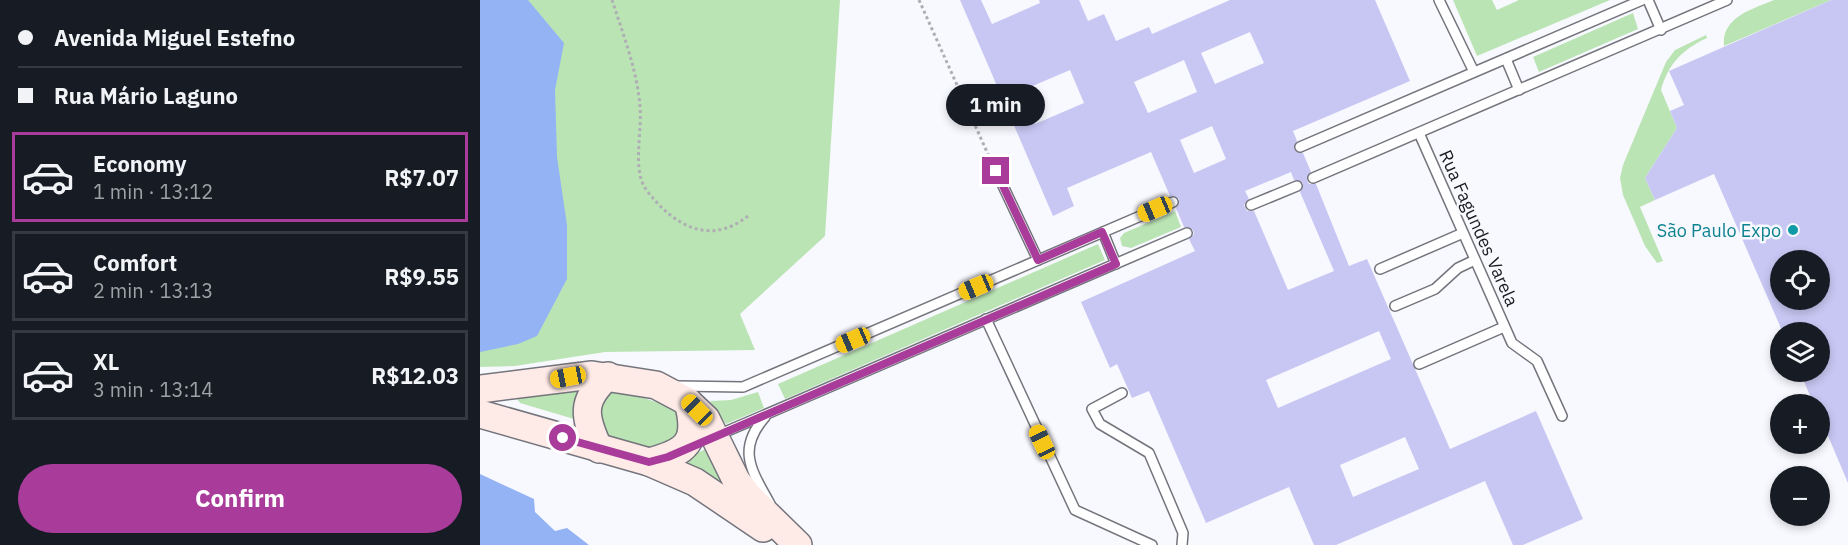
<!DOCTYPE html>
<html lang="en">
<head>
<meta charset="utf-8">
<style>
	:root { --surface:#171b24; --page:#20242c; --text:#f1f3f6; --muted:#9ea1a6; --line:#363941; --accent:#a93b9a }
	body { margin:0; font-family:"IBM Plex Sans",sans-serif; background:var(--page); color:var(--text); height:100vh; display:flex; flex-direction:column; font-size:22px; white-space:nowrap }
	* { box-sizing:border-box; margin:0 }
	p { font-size:20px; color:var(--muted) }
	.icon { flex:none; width:33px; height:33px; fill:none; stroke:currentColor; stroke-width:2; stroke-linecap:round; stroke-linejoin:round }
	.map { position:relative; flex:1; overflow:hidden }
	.panel { display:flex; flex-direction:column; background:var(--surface); width:480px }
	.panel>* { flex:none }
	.top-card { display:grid; align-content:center; height:132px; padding:0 18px; background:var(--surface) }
	.fabs { position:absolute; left:1290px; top:250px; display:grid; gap:12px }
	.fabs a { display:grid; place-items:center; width:60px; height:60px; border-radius:50%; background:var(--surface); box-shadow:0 3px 9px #0003; font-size:30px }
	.end { position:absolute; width:27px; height:27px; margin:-14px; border:8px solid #a93b9a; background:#fff; box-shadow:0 0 0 3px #fff }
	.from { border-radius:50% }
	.bubble { position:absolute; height:42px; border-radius:21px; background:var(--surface); box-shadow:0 3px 9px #0003; font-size:20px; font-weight:800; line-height:42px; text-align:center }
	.car { position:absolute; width:18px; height:36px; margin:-18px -9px; border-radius:8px; box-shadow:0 0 4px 2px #0007; background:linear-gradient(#f5c518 24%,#345 0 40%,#f5c518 0 76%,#345 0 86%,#f5c518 0) }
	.top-card b { display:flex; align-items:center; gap:21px; height:57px; font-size:22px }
	.top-card b+b { border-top:2px solid var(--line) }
	.top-card i { width:15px; height:15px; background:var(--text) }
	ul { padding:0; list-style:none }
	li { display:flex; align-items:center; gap:18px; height:90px; margin:0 12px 9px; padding:0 6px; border:3px solid var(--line); border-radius:0px }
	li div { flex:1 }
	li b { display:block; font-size:22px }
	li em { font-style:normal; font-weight:800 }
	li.active { border-color:var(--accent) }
	li>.icon { width:54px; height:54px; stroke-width:1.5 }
	.action { display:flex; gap:12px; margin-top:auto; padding:12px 18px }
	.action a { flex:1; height:69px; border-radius:36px; background:var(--accent); color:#fff; font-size:24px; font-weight:800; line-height:69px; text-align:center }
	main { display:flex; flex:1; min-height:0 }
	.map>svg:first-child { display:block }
	.green { fill:#bbe4b5 }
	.water { fill:#93b3f4 }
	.building { fill:#c8c7f3; fill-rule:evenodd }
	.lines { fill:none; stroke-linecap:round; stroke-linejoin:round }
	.lane-casing { stroke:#74747d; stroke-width:12 }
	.secondary-casing { stroke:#74747d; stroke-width:30 }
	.path { stroke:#aeaeb4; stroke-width:3; stroke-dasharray:3 3; stroke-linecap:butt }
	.lane { stroke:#fff; stroke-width:9 }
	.secondary { stroke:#feeae6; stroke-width:27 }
	.route { stroke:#a93b9a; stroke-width:8 }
	.culture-dot { fill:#0f9aa8; stroke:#f8f8ff; stroke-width:2 }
	.labels { text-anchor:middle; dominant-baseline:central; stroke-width:5; stroke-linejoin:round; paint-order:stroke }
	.street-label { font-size:18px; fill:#1b1b1f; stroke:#f8f8ff }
	.culture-label { font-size:18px; fill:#0d838f; stroke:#f8f8ff; text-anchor:end }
</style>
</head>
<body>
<main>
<section class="panel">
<div class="top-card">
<b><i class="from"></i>Avenida Miguel Estefno</b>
<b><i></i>Rua Mário Laguno</b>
</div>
<ul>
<li class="active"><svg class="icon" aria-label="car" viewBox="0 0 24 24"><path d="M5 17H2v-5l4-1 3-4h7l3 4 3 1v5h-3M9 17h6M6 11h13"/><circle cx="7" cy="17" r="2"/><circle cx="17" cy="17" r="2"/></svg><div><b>Economy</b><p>1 min · 13:12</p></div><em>R$7.07</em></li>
<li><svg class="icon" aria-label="car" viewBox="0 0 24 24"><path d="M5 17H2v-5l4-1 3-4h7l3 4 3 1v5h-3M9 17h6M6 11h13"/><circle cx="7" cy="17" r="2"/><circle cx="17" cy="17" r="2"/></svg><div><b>Comfort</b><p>2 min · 13:13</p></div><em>R$9.55</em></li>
<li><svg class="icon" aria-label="car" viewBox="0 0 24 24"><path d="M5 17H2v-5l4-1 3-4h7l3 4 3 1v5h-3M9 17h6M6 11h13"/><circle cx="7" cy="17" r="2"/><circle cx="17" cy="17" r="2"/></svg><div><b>XL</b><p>3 min · 13:14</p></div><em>R$12.03</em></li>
</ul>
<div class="action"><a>Confirm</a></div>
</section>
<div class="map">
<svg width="1368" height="545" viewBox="0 0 1368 545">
	<rect width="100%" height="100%" fill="#f8f8ff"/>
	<!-- green -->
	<g class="green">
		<path d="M0 0H360L345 236 260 314 275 350 125 352 35 366 0 367Z"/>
		<path d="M973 0H1012L1017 10 1039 0H1130L997 56Z"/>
		<path d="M1294 0H1351L1244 46C1241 17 1273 9 1294 0Z"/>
		<path d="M1153 13 1158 29 1059 72 1053 57Z"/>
		<path d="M1226 35 1227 38C1203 49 1188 64 1181 90L1197 128 1165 178 1175 200 1160 207 1183 261 1177 263 1165 246 1143 195 1140 178 1143 165 1186 62 1195 50Z"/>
		<path d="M695 211 701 227 651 248 642 246 640 238 644 233Z"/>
		<path d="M618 244 625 260 305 399 298 384Z"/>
		<path d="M103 385 98 417 94 419 40 403 37 399Z"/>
		<path d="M141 390 196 409 205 429 177 452 130 437 123 432 118 399 129 391Z"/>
		<path d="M278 392 284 408 246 424 230 401 251 400Z"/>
		<path d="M229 447 244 484 203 461Z"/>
	</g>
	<!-- water -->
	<g class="water">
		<path d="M0 0H48L84 43 75 90 77 157 87 225V279L57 336 38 344 0 352Z"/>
		<path d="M0 474 54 499 55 512 75 531 87 528 109 545H0Z"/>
	</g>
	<!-- building -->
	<g class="building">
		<path d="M480 0H501L512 24 560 3 559 0H599L608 21 624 14 636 41 669 27 672 34 750 0H895L930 81 813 131 817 141 814 149 823 153 831 172 827 180 829 184H836L869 266 887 259 970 449 1056 411 1103 519 1043 545H1033L1005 481 856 545H834L809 487 726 523 669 391 652 398 637 364 630 368 601 302 715 251 709 239 714 234 713 230 704 227 696 208 699 199 690 196 671 152 587 188 594 206 573 216ZM770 32 784 63 735 84 721 53ZM704 60 717 92 668 113 654 82ZM590 70 604 103 555 124 541 91ZM732 126 746 159 714 173 700 140ZM811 172 814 180 823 183 820 192 854 271 808 290 774 211H767L764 205 769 199 765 191ZM899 331 911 359 798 408 786 380ZM925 437 939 469 873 497 860 465Z"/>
		<path d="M1351 0H1368V483L1340 417V405H1334L1320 372H1340V333H1303L1234 174 1175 200 1165 178 1197 128 1190 111 1204 105 1189 71ZM1300 261H1340V300H1300Z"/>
	</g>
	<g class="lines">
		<defs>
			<g id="lane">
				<path d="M959 0 994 72"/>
				<path d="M1168 0 1181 30"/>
				<path d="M1026 59 1039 90"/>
				<path d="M939 133 1032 343 1057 361 1082 416"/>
				<path d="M820 147 1162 0"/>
				<path d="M516 171 558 260"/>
				<path d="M833 178 1247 0"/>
				<path d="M771 205 817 186"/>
				<path d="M623 232 636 264"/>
				<path d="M900 269 983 233"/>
				<path d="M915 306 955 289 978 268 995 260"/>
				<path d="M506 319 595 510 672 545"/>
				<path d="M939 364 1024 327"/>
				<path d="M197 386 263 387 693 202"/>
				<path d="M642 393 612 409 620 424 669 453 703 533 702 545"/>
				<path d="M285 417C256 450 272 471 290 504"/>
				<path d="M238 435 707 233"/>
			</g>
			<g id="secondary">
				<path d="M0 389 112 375 176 385 208 402 226 419 256 480 268 496 318 545"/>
				<path d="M0 414 169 462 215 482 283 528"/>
				<path d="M119 449C104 417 100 401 128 376"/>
				<path d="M169 462C207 452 219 442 208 402"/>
			</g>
		</defs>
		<!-- lane casing -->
		<use href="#lane" class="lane-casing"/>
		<!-- secondary casing -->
		<use href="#secondary" class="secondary-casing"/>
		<!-- path -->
		<g class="path">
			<path d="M132 0C143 34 157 70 160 106 162 129 155 156 161 179 164 189 172 197 179 205 206 232 236 241 268 216"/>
			<path d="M439 0 511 161"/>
		</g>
		<!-- lane -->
		<use href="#lane" class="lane"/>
		<!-- secondary -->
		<use href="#secondary" class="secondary"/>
	</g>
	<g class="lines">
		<!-- route -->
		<path class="route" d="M83 438 169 462 188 457 636 264 622 232 558 260 516 171"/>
	</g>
	<!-- markers -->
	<circle class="culture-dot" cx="1313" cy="230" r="6"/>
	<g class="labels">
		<!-- street labels -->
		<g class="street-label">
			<text transform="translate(999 228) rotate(66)">Rua Fagundes Varela</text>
		</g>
		<!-- culture labels -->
		<g class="culture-label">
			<text x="1301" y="230">São Paulo Expo</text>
		</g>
	</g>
</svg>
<div class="fabs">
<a><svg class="icon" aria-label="locate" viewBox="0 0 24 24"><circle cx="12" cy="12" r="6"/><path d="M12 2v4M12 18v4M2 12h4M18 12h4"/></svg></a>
<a><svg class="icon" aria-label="layers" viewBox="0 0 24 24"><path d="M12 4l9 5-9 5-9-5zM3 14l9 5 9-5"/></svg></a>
<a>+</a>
<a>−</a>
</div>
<i class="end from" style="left:83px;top:438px"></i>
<i class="end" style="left:516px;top:171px"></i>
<div class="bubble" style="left:466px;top:84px;width:99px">1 min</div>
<i class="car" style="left:675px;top:209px;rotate:247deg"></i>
<i class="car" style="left:496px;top:287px;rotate:247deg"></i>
<i class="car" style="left:373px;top:340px;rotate:247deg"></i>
<i class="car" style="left:88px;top:377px;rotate:259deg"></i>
<i class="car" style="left:217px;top:410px;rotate:315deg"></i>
<i class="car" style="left:562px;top:442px;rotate:335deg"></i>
</div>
</main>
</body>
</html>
